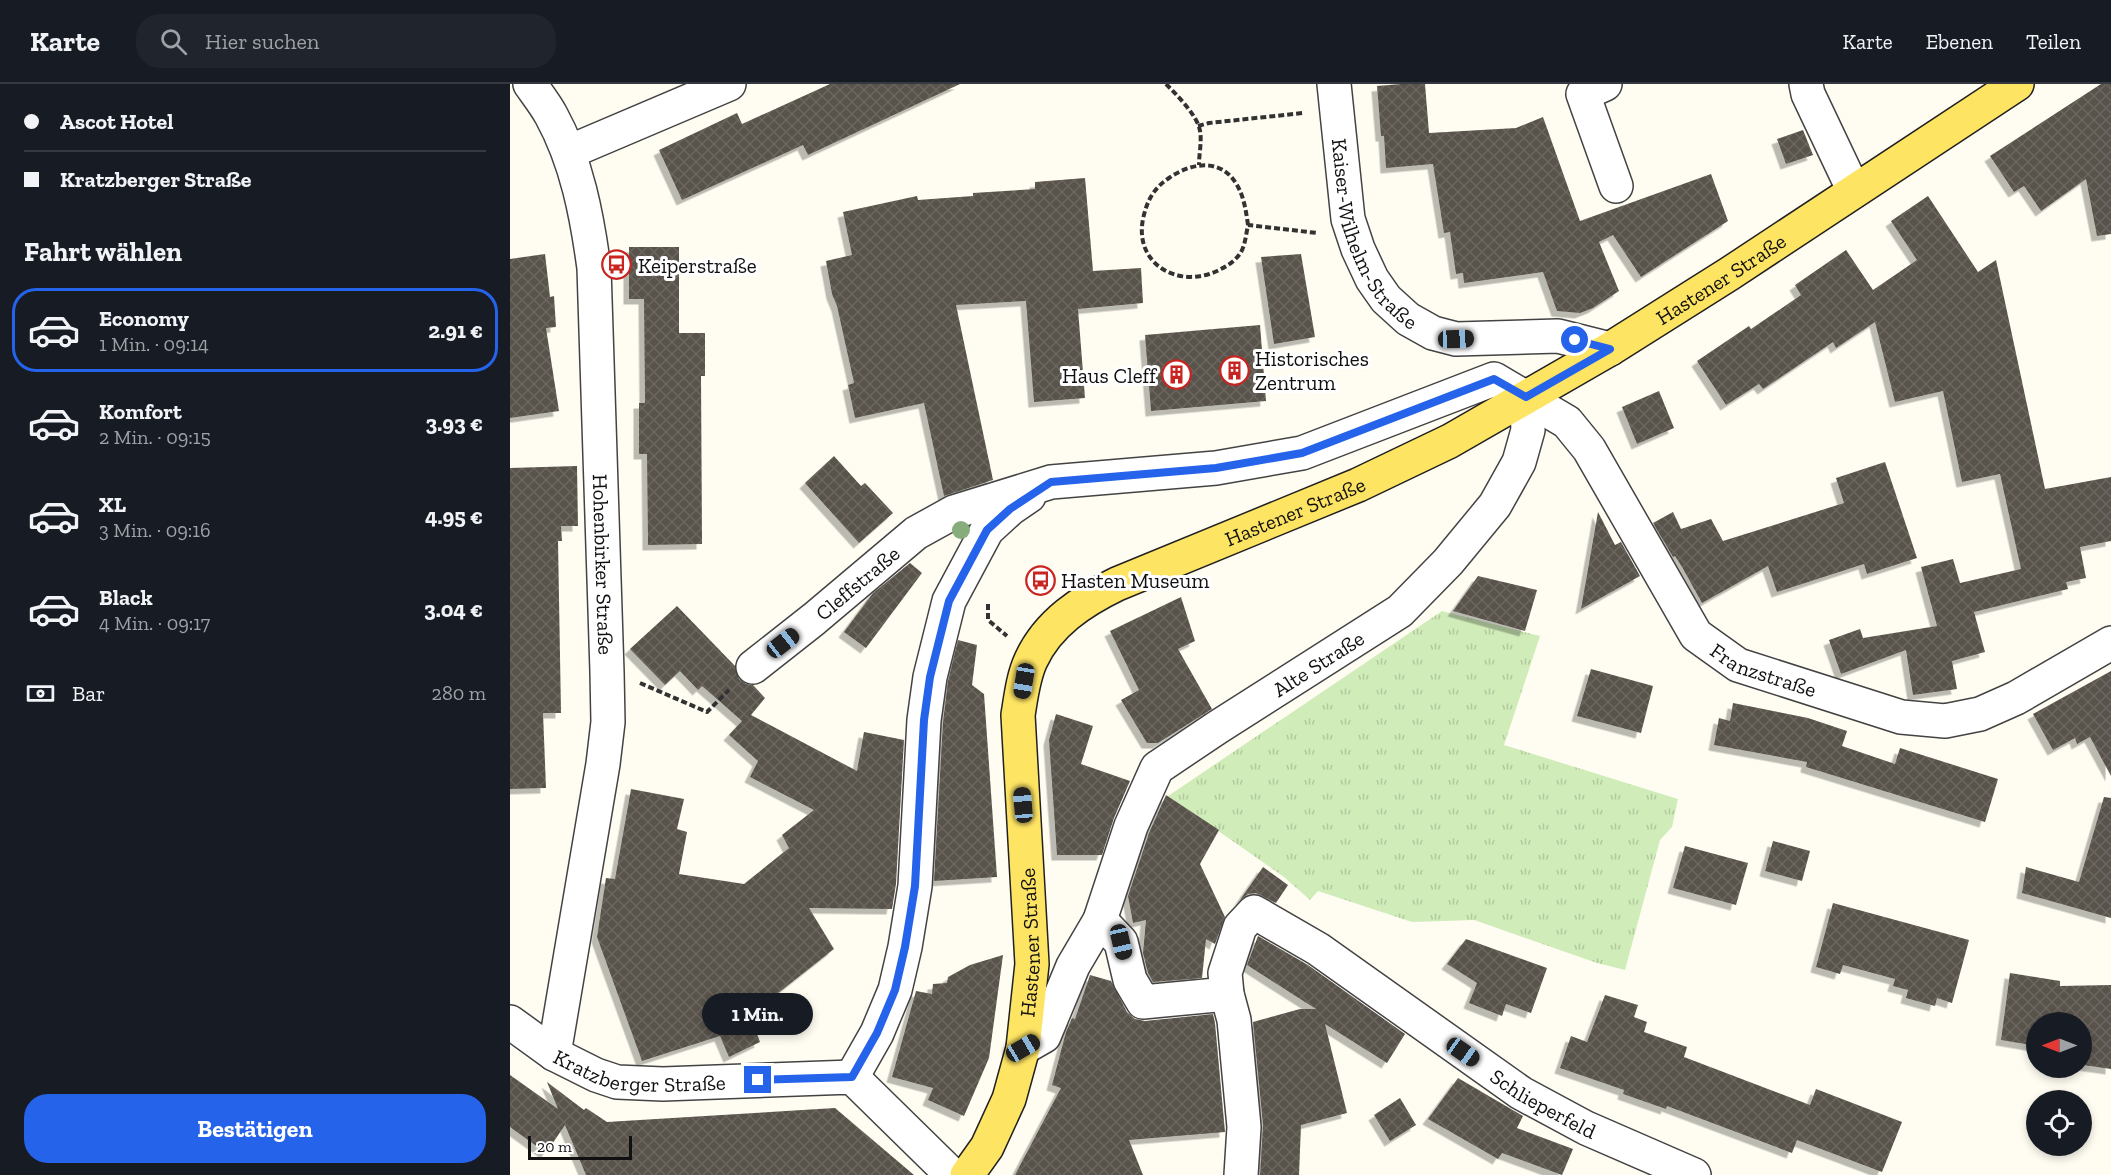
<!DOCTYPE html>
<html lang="de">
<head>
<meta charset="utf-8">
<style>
	:root { --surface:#171b24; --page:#20242c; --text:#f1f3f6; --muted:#9ea1a6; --line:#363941; --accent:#2563eb }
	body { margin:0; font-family:"Zilla Slab",serif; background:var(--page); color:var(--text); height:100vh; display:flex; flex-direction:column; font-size:22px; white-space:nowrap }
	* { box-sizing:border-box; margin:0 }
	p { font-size:20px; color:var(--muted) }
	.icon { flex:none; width:33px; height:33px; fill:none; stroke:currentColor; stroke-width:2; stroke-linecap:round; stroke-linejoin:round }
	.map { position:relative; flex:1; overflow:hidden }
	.drawer { display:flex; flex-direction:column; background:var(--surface); width:510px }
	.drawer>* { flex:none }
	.banner { display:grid; align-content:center; height:132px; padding:0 24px; background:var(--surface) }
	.needle { width:39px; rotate:270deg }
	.buttons { position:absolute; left:1516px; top:928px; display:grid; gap:12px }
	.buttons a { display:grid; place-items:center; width:66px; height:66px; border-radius:50%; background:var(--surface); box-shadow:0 3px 9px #0003; font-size:30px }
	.scale { position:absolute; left:18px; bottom:15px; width:104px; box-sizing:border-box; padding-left:6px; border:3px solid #101010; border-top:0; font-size:16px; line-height:21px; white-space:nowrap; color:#101010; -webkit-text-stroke:4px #fff; paint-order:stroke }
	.end { position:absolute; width:27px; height:27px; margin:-14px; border:8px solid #2563eb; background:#fff; box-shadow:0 0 0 3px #fff }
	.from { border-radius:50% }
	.bubble { position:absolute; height:42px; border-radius:21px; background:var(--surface); box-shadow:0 3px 9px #0003; font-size:20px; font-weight:800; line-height:42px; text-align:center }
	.car { position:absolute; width:18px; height:36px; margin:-18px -9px; border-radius:8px; box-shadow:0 0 4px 2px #0007; background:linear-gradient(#222 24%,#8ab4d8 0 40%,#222 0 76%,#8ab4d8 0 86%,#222 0) }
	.banner b { display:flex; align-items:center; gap:21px; height:57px; font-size:22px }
	.banner b+b { border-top:2px solid var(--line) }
	.banner i { width:15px; height:15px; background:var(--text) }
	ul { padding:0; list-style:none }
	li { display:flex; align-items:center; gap:18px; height:84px; margin:0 12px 9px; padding:0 12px; border:3px solid transparent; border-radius:24px }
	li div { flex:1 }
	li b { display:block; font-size:22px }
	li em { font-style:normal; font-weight:800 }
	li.active { border-color:var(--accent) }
	li>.icon { width:54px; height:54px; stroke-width:1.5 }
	h2 { padding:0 24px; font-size:27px; line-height:72px }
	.pay { display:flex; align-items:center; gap:15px; height:66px; padding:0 24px; font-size:22px }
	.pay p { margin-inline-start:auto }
	.action { display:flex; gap:12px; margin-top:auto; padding:12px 24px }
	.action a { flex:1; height:69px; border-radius:24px; background:var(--accent); color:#fff; font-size:24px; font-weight:800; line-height:69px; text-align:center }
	header { display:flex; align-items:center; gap:36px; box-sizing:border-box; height:84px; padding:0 30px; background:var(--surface); border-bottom:2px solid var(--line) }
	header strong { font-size:28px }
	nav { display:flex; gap:33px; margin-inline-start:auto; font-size:21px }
	.search { width:420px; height:54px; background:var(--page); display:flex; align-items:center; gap:15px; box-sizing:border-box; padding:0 21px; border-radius:24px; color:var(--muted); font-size:22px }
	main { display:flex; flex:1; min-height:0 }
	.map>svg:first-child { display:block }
	.grass { fill:url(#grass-tufts) }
	.building { fill:url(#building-cross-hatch); filter:url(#shadow) }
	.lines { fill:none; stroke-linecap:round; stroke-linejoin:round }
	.minor-casing { stroke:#434343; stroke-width:36 }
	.major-casing { stroke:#212121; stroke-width:36 }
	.path { stroke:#323232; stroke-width:4; stroke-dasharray:6 3; stroke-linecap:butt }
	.minor { stroke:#fff; stroke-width:33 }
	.major { stroke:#fee463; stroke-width:33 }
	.tree { fill:#88ad7c }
	.route { stroke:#2563eb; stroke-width:8 }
	.labels { text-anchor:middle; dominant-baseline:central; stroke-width:6; stroke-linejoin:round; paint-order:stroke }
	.street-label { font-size:21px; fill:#101010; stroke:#fff }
	.poi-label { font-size:21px; fill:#101010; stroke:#fff; text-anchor:start }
</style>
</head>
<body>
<header>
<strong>Karte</strong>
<div class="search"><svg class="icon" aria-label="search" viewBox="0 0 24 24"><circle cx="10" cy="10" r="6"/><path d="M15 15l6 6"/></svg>Hier suchen</div>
<nav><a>Karte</a><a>Ebenen</a><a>Teilen</a></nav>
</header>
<main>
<section class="drawer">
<div class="banner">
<b><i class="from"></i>Ascot Hotel</b>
<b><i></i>Kratzberger Straße</b>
</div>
<h2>Fahrt wählen</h2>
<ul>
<li class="active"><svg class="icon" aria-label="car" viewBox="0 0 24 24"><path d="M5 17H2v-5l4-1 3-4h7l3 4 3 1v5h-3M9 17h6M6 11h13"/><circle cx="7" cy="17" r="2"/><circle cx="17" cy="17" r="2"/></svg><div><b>Economy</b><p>1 Min. · 09:14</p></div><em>2.91 €</em></li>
<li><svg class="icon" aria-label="car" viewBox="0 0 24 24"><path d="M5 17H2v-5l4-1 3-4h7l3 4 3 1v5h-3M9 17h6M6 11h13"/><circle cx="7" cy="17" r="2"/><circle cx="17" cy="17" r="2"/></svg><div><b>Komfort</b><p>2 Min. · 09:15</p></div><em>3.93 €</em></li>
<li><svg class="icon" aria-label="car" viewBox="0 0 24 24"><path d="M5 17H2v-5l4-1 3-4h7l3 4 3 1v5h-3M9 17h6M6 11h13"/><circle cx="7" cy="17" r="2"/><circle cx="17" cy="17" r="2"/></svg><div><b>XL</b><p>3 Min. · 09:16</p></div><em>4.95 €</em></li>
<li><svg class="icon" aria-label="car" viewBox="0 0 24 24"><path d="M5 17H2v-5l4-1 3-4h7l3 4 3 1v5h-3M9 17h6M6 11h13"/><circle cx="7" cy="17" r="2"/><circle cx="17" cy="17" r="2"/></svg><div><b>Black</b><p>4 Min. · 09:17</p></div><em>3.04 €</em></li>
</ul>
<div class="pay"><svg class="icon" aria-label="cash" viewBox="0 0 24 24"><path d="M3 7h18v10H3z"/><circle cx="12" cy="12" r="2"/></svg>Bar<p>280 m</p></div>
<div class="action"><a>Bestätigen</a></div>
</section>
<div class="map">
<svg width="1601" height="1091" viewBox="0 0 1601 1091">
	<defs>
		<pattern id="grass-tufts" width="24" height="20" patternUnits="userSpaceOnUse" patternTransform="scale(1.5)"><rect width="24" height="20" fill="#d0ecb9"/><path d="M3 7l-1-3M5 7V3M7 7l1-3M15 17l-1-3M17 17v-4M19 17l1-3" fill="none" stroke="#b2c99e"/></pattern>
		<pattern id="building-cross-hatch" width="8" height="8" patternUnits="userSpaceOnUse" patternTransform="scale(1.5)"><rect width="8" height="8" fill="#59524b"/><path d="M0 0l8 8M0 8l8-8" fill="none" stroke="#6c6661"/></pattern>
		<filter id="shadow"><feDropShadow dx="-5.5" dy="5.5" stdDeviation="0" flood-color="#0004"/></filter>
	</defs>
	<rect width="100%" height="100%" fill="#fffdf2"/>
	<!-- grass -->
	<path class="grass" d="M932 527 1030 552 994 661 1168 715 1162 743 1150 756 1115 886 1087 879 964 836 902 838 808 807 800 816 774 793 658 712Z"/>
	<!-- building -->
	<g class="building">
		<path d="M320 0H450L298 71 293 61 172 116 149 66 227 29 232 40Z"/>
		<path d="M891 0H915L919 49 1006 44 1033 33 1070 137 1201 90 1218 137 1131 193 1103 151 1089 158 1109 207 1083 224 1070 229 1047 227 1033 188 954 199 953 189 946 190 940 148 934 149 923 80 876 84 874 52H871L867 2Z"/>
		<path d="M1591 0H1601V150L1587 152 1576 95 1531 127 1514 102 1504 108 1480 72Z"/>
		<path d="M1293 46 1303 71 1276 80 1267 55Z"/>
		<path d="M575 94 583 187 631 184 633 219 568 225 575 314 524 318 516 217 446 221 483 396 434 412 414 319 345 334 338 301 344 299 327 222 322 210 316 177 342 171 333 128 407 112 408 116 463 112V109L525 105V98Z"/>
		<path d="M1418 112 1468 188 1486 176 1535 405 1601 393V457L1570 463 1576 494 1556 498 1558 505 1464 528 1475 568 1442 577 1447 605 1403 611 1396 566 1331 590 1319 556 1350 545 1353 554 1427 542 1411 483 1443 475 1450 499 1511 485 1490 390 1452 398 1433 307 1385 318 1365 238 1326 264 1323 258 1253 305 1249 300 1216 321 1187 277 1239 242 1241 245 1291 211 1285 201 1336 166 1363 206 1407 176 1381 137Z"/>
		<path d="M119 163H169V249H195V292H191L192 460 138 461 137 370H129V319H135L134 215H119Z"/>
		<path d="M35 170 40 213 44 212 46 243 36 244 49 327 0 334V175Z"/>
		<path d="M791 170 805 253 764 260 751 173Z"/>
		<path d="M750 241 756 317 641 327 635 251Z"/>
		<path d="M1149 307 1164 344 1127 360 1112 323Z"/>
		<path d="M324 372 351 402 355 399 383 429 349 459 295 399Z"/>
		<path d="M1375 378 1407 474 1357 490 1354 480 1267 508 1258 482 1192 519 1172 483 1165 472 1163 473 1143 439 1163 428 1171 445 1201 435 1213 457 1334 419 1326 394Z"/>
		<path d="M67 382 68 442H51L52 457H48L51 629H33L36 704 0 705V384Z"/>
		<path d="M1088 428 1105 461 1111 458 1130 492 1071 525Z"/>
		<path d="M400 479 412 489 356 564 334 548 363 509Z"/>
		<path d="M968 492 1027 506 1015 547 943 527Z"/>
		<path d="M671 513 685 557 668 565 702 625 648 659H637L611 616 629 606 600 547Z"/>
		<path d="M167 522 225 582 229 595 236 600 243 601 255 614 241 631 347 687 354 648 394 656 386 800 382 825 299 824 324 865 258 917 266 924 243 939 250 958 219 973 210 952 132 977 87 853 96 794 105 795 121 705 174 715 167 745 177 748 169 790 234 800 279 764 272 751 304 726 240 693 248 677 219 651 232 637 192 602 188 606 170 587 155 601 120 565Z"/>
		<path d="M448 556 467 561 462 601 474 610 487 793 424 797 433 638 438 597Z"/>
		<path d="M1081 585 1143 602 1131 649 1067 632Z"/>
		<path d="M1601 587V692L1580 653 1567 660 1565 654 1543 666 1523 630Z"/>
		<path d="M1223 619 1298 634 1337 647 1332 662 1385 680 1390 664 1488 695 1475 738 1296 683 1297 678 1204 661 1209 634 1220 637Z"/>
		<path d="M546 630 583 642 571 680 620 697 604 734 592 771H547L539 656Z"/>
		<path d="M656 711 709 746 690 780 715 833 705 860 696 855 692 894 643 898 638 889 633 869 636 836 623 839 618 812 639 749Z"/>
		<path d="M1594 713 1601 714V834L1512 809 1516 783 1569 798Z"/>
		<path d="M1263 757 1300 767 1292 797 1255 787Z"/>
		<path d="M1175 762 1238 779 1226 821 1163 804Z"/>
		<path d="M753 783 778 801 766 819 746 809 738 810 730 816Z"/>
		<path d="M1323 819 1459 856 1442 919 1427 914 1425 922 1396 914 1398 906 1383 902 1385 895 1333 881 1330 890 1306 883Z"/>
		<path d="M748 852 798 881 895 950 877 979 815 940 837 1029 791 1041 789 1091H750L753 1041 743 938 790 925H806L737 881Z"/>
		<path d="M956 855 1037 884 1021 929 996 920 992 932 959 919 967 899 937 880Z"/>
		<path d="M493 871 479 974 454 1032 418 1016 423 1004 382 993 406 907 422 910 423 900 437 899 438 893 460 881Z"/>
		<path d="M1500 889 1550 897V902L1601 901V985L1573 981 1575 969H1572V939H1527V962L1491 956Z"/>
		<path d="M580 891 601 897 617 928 625 935 635 937 703 930 705 939 715 1048 619 1056 633 1091H505L551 1004 542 1001 556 948 562 934 565 935Z"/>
		<path d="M1095 911 1128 921 1124 933 1137 938 1134 948 1177 963 1174 973 1300 1021 1306 1005 1392 1038 1372 1088 1287 1056 1282 1069 1157 1022 1156 1025 1113 1010 1114 1006 1050 984 1061 952 1077 958Z"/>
		<path d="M0 991 48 1025 37 998 74 1026 76 1024 97 1038 325 1024 404 1091H76L55 1041 36 1069 0 1043Z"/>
		<path d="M948 994 1013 1032 1007 1044 1063 1065 1052 1091 992 1069 988 1075 918 1035Z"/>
		<path d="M890 1014 906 1041 880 1057 864 1031Z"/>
	</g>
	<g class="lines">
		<defs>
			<g id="minor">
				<path id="s1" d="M20 0C27 10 35 20 41 31 67 78 77 132 84 184L97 588 98 638 93 680 44 970"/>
				<path id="s2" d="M824 0 838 135 848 165 862 195 876 215 898 235 923 249 946 255 1048 252 1100 265"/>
				<path d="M1095 0 1073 10 1106 102"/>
				<path d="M1296 0 1298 10 1344 107"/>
				<path d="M59 68 219 0"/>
				<path id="s3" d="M243 583 304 535 406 449 444 428 541 398 706 384 792 369 984 295 1057 338 1079 365 1186 551 1228 581 1391 633 1435 637 1470 630 1506 614 1601 559"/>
				<path d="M590 836 611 858 620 896 633 918 717 910"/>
				<path id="s4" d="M0 938 44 970 86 991 107 998 153 1000 342 993 442 1091"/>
				<path id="s5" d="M513 964 534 952 563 882 590 836 621 742 647 684 708 643 890 527 938 478 985 421 1009 378 1018 346 1016 313"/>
				<path d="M342 993 367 949 385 906 395 863 405 802 414 636 420 593 439 517 477 446 500 425 519 412"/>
				<path id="s6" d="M731 1091 734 1043 724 936 717 910 715 889 730 843 744 828 808 865 1011 1009 1076 1044 1184 1091"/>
			</g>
			<g id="major">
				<path id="s7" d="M457 1091 477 1063 499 1015 513 964 522 880 508 631C511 613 513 593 521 576 538 539 572 517 607 500L848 401 940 357 1100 265 1219 190 1507 0"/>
			</g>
		</defs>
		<!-- minor casing -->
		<use href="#minor" class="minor-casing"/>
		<!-- major casing -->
		<use href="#major" class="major-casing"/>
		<!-- path -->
		<g class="path">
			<path d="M656 0C666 10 688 32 690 47 692 57 689 70 689 81"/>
			<path d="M688 42 699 39 793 29"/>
			<path d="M738 141C736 127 734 113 727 101 712 74 682 78 659 94 644 104 637 116 633 135 624 180 668 205 707 187 715 183 723 179 729 171 735 164 736 150 738 141L807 149"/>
			<path d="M478 520V536L497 552"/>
			<path d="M130 599 197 628 219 606"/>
		</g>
		<!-- minor -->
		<use href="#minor" class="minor"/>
		<!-- major -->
		<use href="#major" class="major"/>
	</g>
	<!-- trees -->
	<circle class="tree" cx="451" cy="446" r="9"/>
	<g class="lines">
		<!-- route -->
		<path class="route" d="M248 996 342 993 367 949 385 906 395 863 405 802 414 636 420 593 439 517 477 446 500 425 541 398 706 384 792 369 984 295 1016 313 1100 265 1065 256"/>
	</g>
	<!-- icons -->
	<defs>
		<symbol id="bus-ring" viewBox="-11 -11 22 22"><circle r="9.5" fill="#fff" stroke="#c82420" stroke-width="1.5"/><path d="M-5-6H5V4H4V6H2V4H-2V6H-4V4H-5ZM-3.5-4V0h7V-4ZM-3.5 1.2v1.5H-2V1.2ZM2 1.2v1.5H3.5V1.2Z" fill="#c82420"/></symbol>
		<symbol id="building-ring" viewBox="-11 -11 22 22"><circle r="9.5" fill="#fff" stroke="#c82420" stroke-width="1.5"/><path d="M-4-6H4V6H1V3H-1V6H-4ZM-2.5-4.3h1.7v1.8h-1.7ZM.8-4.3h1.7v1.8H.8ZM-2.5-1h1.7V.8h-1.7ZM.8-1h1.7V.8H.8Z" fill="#c82420"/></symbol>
	</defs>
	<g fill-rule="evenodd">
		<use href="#bus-ring" x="90" y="164" width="33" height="33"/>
		<use href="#building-ring" x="708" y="270" width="33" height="33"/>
		<use href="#building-ring" x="650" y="274" width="33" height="33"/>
		<use href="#bus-ring" x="514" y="480" width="33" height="33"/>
	</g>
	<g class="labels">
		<!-- street labels -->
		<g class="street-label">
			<text stroke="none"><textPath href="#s2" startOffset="159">Kaiser-Wilhelm-Straße</textPath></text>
			<text stroke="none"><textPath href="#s7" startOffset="1326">Hastener Straße</textPath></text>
			<text stroke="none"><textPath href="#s7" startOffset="840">Hastener Straße</textPath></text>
			<text stroke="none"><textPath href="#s1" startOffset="494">Hohenbirker Straße</textPath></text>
			<text stroke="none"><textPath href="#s3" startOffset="134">Cleffstraße</textPath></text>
			<text stroke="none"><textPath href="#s5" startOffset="508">Alte Straße</textPath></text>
			<text stroke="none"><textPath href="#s3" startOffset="1226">Franzstraße</textPath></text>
			<text stroke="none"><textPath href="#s7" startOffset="246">Hastener Straße</textPath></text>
			<text stroke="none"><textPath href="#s4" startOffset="144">Kratzberger Straße</textPath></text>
			<text stroke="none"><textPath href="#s6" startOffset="620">Schlieperfeld</textPath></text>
		</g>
		<!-- poi labels -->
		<g class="poi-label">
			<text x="128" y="181">Keiperstraße</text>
			<text x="745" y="274">Historisches<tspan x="745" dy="24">Zentrum</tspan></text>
			<text x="646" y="291" text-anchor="end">Haus Cleff</text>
			<text x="551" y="496">Hasten Museum</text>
		</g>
	</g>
</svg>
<div class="buttons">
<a><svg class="needle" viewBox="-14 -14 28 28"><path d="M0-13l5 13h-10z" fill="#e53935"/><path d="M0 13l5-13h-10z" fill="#9ea1a6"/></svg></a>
<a><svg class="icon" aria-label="locate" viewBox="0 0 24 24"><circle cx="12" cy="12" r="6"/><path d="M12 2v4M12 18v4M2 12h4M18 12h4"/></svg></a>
</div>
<div class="scale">20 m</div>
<i class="end from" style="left:1065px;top:256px"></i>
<i class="end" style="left:248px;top:996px"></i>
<div class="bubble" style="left:192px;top:909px;width:111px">1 Min.</div>
<i class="car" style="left:946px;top:255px;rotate:88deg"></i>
<i class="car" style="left:273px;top:559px;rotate:52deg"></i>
<i class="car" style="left:514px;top:597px;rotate:189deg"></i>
<i class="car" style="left:513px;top:721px;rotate:355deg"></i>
<i class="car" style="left:611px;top:858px;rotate:167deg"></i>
<i class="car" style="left:513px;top:964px;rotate:60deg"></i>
<i class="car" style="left:953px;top:968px;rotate:125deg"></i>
</div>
</main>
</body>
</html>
